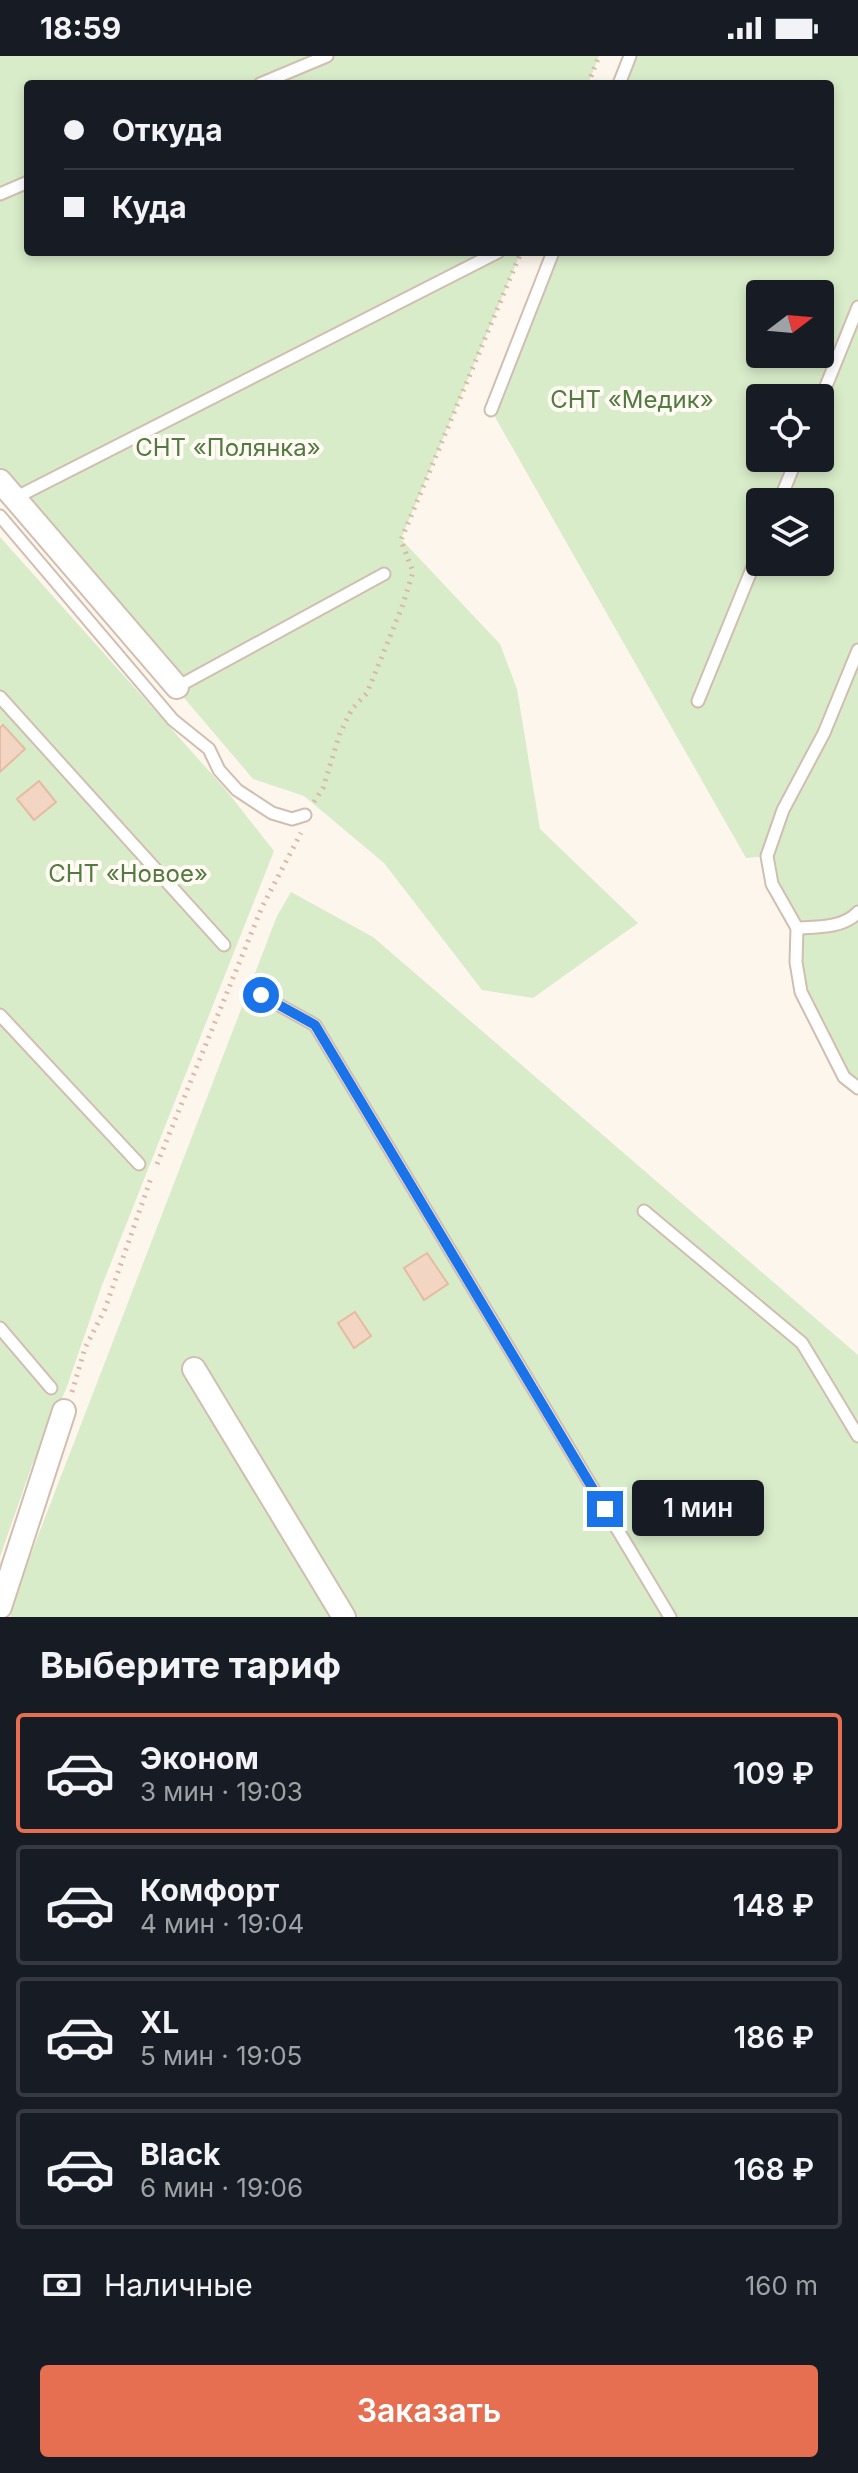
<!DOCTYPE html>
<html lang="ru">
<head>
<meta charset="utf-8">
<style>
	:root { --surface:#171b24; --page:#20242c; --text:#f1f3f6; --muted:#9ea1a6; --line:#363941; --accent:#e76f51 }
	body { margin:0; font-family:Inter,sans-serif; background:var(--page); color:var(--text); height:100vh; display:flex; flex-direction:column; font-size:30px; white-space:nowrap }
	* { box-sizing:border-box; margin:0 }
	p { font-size:26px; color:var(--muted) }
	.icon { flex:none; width:44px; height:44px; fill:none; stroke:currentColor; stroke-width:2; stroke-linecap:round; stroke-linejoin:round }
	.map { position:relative; height:1561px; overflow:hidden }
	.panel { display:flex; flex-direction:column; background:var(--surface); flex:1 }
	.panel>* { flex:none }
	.banner { position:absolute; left:24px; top:24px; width:810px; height:176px; border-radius:8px; box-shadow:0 4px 12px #0003; display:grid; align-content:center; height:176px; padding:0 40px; background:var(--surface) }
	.needle { width:52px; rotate:74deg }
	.tools { position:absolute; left:746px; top:224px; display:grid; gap:16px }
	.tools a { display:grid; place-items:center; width:88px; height:88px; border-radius:8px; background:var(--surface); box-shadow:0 4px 12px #0003; font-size:40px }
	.end { position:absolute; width:36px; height:36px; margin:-18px; border:10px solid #1a73e8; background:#fff; box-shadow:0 0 0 4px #fff }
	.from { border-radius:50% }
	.bubble { position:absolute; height:56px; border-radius:8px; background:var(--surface); box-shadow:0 4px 12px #0003; font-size:26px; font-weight:600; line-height:56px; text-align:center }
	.banner b { display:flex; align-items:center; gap:28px; height:76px; font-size:30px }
	.banner b+b { border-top:2px solid var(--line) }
	.banner i { width:20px; height:20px; background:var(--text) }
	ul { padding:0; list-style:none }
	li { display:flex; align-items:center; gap:24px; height:120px; margin:0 16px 12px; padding:0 24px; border:4px solid var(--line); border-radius:8px }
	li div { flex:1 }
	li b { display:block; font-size:30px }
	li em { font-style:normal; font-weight:600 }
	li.current { border-color:var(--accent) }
	li>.icon { width:72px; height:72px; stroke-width:1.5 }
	h2 { padding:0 40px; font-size:36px; line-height:96px }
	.pay { display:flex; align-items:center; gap:20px; height:88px; padding:0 40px; font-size:30px }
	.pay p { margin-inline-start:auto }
	.button { display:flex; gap:16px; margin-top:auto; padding:16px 40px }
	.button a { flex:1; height:92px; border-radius:8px; background:var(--accent); color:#fff; font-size:32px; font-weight:600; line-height:92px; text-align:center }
	.status { display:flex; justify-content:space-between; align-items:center; height:56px; padding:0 40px; background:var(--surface); direction:ltr }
	.status svg { height:22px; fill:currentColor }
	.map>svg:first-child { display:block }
	.green { fill:#d8ecc9; fill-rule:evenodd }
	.building { fill:#f3d5c3; stroke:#e6bba3; stroke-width:2 }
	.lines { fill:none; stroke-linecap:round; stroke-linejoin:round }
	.service-casing { stroke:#d1beb0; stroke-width:15 }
	.minor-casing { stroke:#d1beb0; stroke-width:26 }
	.path { stroke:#d9b8a5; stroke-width:5; stroke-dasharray:2 6; stroke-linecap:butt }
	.service { stroke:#fff; stroke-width:11 }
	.minor { stroke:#fff; stroke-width:22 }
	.route { stroke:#1a73e8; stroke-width:10 }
	.labels { text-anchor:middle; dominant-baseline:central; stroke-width:8; stroke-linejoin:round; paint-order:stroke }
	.park-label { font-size:24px; fill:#537a41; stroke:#fffaf3 }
</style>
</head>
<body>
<div class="status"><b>18:59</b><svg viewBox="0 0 49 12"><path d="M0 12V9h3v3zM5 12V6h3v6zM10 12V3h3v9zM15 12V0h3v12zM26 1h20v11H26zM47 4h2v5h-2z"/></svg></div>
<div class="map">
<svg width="858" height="1561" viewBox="0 0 858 1561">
	<rect width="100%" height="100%" fill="#fdf6ec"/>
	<!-- green -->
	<g class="green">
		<path d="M0 0H599L588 28H28V196H521L401 483 500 588 517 633 540 773 638 867 533 942 482 934 384 807 304 740 253 723 0 425Z"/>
		<path d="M630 0H858V1032L844 1021 801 936 797 872 772 828 767 800 746 802 491 354 553 196H830V28H619ZM760 238H820V298H760ZM760 342H820V402H760ZM760 446H820V506H760Z"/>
		<path d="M0 481 226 734 274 795 101 1232 66 1333 32 1409 0 1501Z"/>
		<path d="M291 836 373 881 858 1299V1561H10L26 1511 277 860Z"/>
	</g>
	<!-- building -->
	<g class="building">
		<path d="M3 669 25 693 0 716V672Z"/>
		<path d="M39 725 56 746 34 764 17 743Z"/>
		<path d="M427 1197 448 1228 424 1244 404 1212Z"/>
		<path d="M355 1256 371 1280 354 1292 338 1267Z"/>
	</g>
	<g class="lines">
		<defs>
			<g id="service">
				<path d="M260 28 327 0"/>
				<path d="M619 28 630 0"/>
				<path d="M0 138 28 126"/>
				<path d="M820 345 858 251"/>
				<path d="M491 354 553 196"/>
				<path d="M15 442 498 196"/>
				<path d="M779 446 797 402"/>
				<path d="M0 460 173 664 209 693 219 714 237 734 272 757 292 763 305 759"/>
				<path d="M858 594 824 677 783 754 767 800 772 828 797 872 796 906 801 936 844 1021 858 1032"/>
				<path d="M177 631 384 518"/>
				<path d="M0 641 224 889"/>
				<path d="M698 645 760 493"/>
				<path d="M797 872C817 871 844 872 858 856"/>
				<path d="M261 939 315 969 670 1561"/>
				<path d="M0 959 139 1108"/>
				<path d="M644 1155 802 1287 858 1380"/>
				<path d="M0 1272 51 1332"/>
			</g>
			<g id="minor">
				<path d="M0 425 177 631"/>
				<path d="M194 1313 344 1561"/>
				<path d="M0 1551 64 1355"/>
			</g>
		</defs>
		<!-- service casing -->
		<use href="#service" class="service-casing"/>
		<!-- minor casing -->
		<use href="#minor" class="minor-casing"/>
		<!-- path -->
		<g class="path">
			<path d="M588 28 599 0"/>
			<path d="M314 746 323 732 340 677 352 653 367 637 402 551 413 516 401 484 521 196"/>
			<path d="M157 1108 262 851 301 777"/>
			<path d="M72 1336 85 1292 105 1253 151 1122"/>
		</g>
		<!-- service -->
		<use href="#service" class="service"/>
		<!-- minor -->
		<use href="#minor" class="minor"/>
	</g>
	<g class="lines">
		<!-- route -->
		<path class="route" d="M261 939 315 969 605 1453"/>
	</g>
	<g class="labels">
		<!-- park labels -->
		<g class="park-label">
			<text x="632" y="343">СНТ «Медик»</text>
			<text x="228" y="391">СНТ «Полянка»</text>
			<text x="128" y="817">СНТ «Новое»</text>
		</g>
	</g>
</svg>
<div class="tools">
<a><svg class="needle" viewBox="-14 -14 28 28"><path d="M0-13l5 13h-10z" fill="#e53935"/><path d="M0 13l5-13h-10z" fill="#9ea1a6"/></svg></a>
<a><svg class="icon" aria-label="locate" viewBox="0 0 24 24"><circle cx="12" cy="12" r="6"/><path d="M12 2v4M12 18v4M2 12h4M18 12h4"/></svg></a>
<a><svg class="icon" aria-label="layers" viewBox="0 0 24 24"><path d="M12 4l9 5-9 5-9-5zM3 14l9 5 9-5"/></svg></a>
</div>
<i class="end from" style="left:261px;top:939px"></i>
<i class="end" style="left:605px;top:1453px"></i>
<div class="bubble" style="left:632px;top:1424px;width:132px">1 мин</div>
<div class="banner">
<b><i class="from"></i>Откуда</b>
<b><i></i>Куда</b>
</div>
</div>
<section class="panel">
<h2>Выберите тариф</h2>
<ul>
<li class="current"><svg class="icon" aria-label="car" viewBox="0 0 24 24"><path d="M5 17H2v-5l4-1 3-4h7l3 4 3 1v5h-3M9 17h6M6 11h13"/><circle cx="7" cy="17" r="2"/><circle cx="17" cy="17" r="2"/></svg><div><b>Эконом</b><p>3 мин · 19:03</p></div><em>109 ₽</em></li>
<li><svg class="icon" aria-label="car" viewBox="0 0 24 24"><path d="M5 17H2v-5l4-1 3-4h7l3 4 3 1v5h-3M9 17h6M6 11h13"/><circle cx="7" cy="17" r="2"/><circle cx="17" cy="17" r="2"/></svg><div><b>Комфорт</b><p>4 мин · 19:04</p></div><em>148 ₽</em></li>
<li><svg class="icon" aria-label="car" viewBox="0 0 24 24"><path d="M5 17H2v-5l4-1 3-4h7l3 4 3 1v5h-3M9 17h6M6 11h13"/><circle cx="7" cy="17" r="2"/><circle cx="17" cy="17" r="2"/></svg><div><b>XL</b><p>5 мин · 19:05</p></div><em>186 ₽</em></li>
<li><svg class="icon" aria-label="car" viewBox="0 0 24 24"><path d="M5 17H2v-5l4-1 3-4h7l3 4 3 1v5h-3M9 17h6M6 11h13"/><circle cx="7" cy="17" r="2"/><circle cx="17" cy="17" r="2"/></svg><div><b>Black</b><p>6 мин · 19:06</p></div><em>168 ₽</em></li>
</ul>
<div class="pay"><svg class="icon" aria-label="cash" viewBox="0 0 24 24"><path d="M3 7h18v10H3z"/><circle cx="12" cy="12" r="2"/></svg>Наличные<p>160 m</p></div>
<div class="button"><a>Заказать</a></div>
</section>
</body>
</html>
